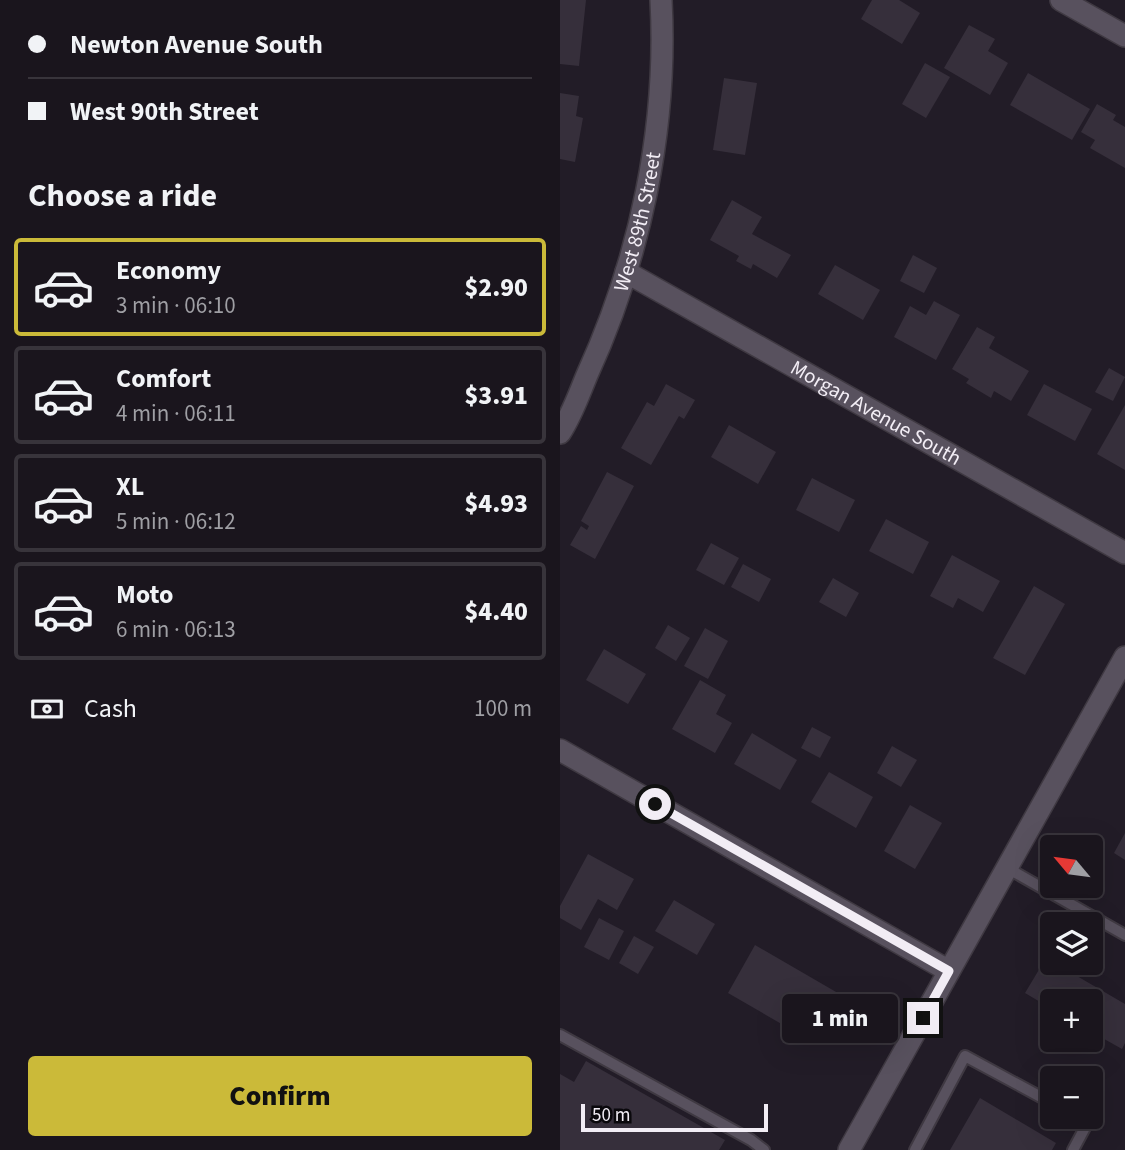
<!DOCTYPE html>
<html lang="en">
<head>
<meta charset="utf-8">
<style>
	:root { --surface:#1a151d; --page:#27222a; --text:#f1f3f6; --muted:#9f9fa4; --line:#38343b; --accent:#cbba39 }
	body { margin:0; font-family:"Source Sans 3",sans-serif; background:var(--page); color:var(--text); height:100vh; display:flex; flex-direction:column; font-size:26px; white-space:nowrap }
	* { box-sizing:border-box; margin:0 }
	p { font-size:23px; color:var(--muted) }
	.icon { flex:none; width:38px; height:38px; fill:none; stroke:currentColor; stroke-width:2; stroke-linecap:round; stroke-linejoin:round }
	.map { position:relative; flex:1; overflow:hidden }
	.drawer { display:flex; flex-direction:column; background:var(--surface); width:560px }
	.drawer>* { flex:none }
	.banner { display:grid; align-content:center; height:154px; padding:0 28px; background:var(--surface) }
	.needle { width:46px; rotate:299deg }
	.tools { position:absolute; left:480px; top:835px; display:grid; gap:14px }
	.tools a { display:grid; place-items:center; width:63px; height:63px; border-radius:7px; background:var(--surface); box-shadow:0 7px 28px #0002,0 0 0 2px var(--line); font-size:35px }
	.scale { position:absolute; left:21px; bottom:18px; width:187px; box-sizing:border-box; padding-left:7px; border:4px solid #f2edf5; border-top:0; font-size:19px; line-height:24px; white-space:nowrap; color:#f2edf5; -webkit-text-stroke:5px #0a080c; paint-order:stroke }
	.end { position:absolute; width:32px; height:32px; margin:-16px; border:9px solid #f2edf5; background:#111; box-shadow:0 0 0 4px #111 }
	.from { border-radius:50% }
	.bubble { position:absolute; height:49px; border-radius:7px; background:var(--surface); box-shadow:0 7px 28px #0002,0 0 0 2px var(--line); font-size:23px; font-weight:800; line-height:49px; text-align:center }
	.banner b { display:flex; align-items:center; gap:24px; height:66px; font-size:26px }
	.banner b+b { border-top:2px solid var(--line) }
	.banner i { width:18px; height:18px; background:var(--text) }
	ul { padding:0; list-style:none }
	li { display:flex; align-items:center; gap:21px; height:98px; margin:0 14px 10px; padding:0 14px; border:4px solid var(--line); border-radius:7px }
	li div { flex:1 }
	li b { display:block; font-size:26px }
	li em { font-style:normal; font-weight:800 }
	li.current { border-color:var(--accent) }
	li>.icon { width:63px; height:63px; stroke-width:1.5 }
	h2 { padding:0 28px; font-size:32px; line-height:84px }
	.pay { display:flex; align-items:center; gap:18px; height:77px; padding:0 28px; font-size:26px }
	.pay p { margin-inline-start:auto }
	.cta { display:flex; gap:14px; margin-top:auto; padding:14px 28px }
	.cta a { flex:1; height:80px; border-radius:7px; background:var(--accent); color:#111; font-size:28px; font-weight:800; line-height:80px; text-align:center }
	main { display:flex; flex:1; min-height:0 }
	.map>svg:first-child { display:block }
	.building { fill:#362f3b }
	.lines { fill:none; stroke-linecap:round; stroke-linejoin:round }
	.service-casing { stroke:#3f3942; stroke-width:14 }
	.minor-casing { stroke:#3f3942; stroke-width:24 }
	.tertiary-casing { stroke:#3f3942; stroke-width:24 }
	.service { stroke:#58515e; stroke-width:10 }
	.minor { stroke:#58515e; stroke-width:21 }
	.tertiary { stroke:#58515e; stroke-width:21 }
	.route { stroke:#f2edf5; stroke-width:9 }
	.labels { text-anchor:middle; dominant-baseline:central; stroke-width:6; stroke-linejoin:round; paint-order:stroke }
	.street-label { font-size:21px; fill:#f2edf5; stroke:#0a080c }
</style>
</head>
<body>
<main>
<section class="drawer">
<div class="banner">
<b><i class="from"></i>Newton Avenue South</b>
<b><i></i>West 90th Street</b>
</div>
<h2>Choose a ride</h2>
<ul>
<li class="current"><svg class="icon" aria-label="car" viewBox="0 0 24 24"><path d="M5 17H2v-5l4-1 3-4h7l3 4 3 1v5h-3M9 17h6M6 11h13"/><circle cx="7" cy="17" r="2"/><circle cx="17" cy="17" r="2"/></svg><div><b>Economy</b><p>3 min · 06:10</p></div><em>$2.90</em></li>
<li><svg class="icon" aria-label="car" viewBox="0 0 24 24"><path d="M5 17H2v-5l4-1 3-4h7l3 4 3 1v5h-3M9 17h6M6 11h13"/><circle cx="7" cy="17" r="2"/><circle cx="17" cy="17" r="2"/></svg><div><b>Comfort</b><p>4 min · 06:11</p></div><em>$3.91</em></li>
<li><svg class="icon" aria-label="car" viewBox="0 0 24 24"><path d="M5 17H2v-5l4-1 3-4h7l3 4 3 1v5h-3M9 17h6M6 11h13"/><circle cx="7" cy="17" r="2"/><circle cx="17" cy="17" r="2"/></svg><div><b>XL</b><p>5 min · 06:12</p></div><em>$4.93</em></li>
<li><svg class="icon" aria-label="car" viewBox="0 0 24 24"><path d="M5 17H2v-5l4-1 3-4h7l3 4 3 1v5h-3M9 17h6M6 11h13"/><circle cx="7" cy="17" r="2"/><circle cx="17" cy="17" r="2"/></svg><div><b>Moto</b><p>6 min · 06:13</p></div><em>$4.40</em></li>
</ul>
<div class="pay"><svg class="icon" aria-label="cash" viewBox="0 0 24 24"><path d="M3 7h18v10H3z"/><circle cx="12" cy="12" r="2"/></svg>Cash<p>100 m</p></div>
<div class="cta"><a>Confirm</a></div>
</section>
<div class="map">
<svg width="565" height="1150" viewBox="0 0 565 1150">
	<rect width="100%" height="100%" fill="#221c27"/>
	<!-- building -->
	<g class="building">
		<path d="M0 0H26L19 66 0 64Z"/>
		<path d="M312 0H339L360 13 342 44 301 19Z"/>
		<path d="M409 25 435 39 428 51 448 63 430 95 384 68Z"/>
		<path d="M365 63 390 77 366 118 342 104Z"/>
		<path d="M468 73 530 109 512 140 450 105Z"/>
		<path d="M164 78 197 83 185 155 153 150Z"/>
		<path d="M0 93 19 96 16 116 23 118 15 162 0 159Z"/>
		<path d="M537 104 556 115 553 120 565 127V168L530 148 535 140 521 132Z"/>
		<path d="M172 200 202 217 192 234 231 255 217 278 193 264 191 269 176 261 179 256 150 240Z"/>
		<path d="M353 255 377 268 364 293 340 281Z"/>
		<path d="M275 265 320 290 303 320 258 294Z"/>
		<path d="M374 301 400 315 376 360 334 337 350 306 366 315Z"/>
		<path d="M417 327 435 337 429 348 469 371 451 401 434 391 431 398 406 383 409 379 392 369Z"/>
		<path d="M549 368 565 377 553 401 535 392Z"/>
		<path d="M106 384 135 400 124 419 119 416 91 465 61 448 87 402 94 406Z"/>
		<path d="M484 384 532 409 515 441 467 415Z"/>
		<path d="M565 405V470L537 454Z"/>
		<path d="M169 425 216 452 198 484 151 457Z"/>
		<path d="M47 472 74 486 35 559 10 545 21 526 27 530 29 526 21 521Z"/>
		<path d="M252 478 295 500 279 532 236 510Z"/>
		<path d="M326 519 369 542 353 574 309 551Z"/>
		<path d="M151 543 179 558 164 585 136 570Z"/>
		<path d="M392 555 440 581 423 612 398 598 393 608 370 596Z"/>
		<path d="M183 564 211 579 199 602 171 587Z"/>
		<path d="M273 578 299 593 286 617 259 602Z"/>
		<path d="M474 586 505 604 465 675 433 658Z"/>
		<path d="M108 625 130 638 116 661 95 648Z"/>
		<path d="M145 628 168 641 148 679 124 666Z"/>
		<path d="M44 649 86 674 68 704 26 680Z"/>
		<path d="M140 680 166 695 156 714 172 723 155 753 112 729Z"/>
		<path d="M252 727 271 737 260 758 241 748Z"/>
		<path d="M192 733 237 760 220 790 174 764Z"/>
		<path d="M332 746 357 760 341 787 317 773Z"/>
		<path d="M269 772 313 797 296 828 251 802Z"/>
		<path d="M350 805 382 823 355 869 324 851Z"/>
		<path d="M565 833V860L554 853Z"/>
		<path d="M28 854 74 879 57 910 38 899 21 930 0 918V906Z"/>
		<path d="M114 900 155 924 137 955 95 931Z"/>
		<path d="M39 918 64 931 49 960 24 947Z"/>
		<path d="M74 936 94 947 78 974 59 963Z"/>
		<path d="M195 945 283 996 256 1044 168 993Z"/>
		<path d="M486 958 565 1004V1043L562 1049 530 1031V1001H492V1009L465 993Z"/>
		<path d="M26 1061 165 1140 159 1150H0V1074L14 1082Z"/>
		<path d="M420 1098 496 1143 492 1150H390Z"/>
	</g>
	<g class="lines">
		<defs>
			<g id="service">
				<path d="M447 868 565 935"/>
				<path d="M0 1035 191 1140 204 1150"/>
				<path d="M355 1150 405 1056 492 1103"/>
				<path d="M513 1150 528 1122 517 1116"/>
			</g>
			<g id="minor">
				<path d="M501 0 565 36"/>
				<path id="s1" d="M66 272 565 553"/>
				<path id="s2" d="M0 433C12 415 19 394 27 375 80 259 108 127 101 0"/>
				<path d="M0 750 389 971"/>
			</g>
			<path id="tertiary" d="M289 1150 565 657"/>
		</defs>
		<!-- service casing -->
		<use href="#service" class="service-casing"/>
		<!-- minor casing -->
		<use href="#minor" class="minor-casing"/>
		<!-- tertiary casing -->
		<use href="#tertiary" class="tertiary-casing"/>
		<!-- service -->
		<use href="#service" class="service"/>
		<!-- minor -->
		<use href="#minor" class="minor"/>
		<!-- tertiary -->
		<use href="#tertiary" class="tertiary"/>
	</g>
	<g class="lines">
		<!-- route -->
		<path class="route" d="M95 804 389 971 363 1018"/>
	</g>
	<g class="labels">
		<!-- street labels -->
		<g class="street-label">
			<text stroke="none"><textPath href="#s2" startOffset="226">West 89th Street</textPath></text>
			<text stroke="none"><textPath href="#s1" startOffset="287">Morgan Avenue South</textPath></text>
		</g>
	</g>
</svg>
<div class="tools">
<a><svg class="needle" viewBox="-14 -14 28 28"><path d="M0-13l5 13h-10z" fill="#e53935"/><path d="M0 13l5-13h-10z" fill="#9f9fa4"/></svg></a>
<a><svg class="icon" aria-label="layers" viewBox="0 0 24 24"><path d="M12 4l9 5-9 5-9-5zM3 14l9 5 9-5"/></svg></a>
<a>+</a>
<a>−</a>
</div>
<div class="scale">50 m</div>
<i class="end from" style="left:95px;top:804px"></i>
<i class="end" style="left:363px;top:1018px"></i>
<div class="bubble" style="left:222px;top:994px;width:116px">1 min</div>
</div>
</main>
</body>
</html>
